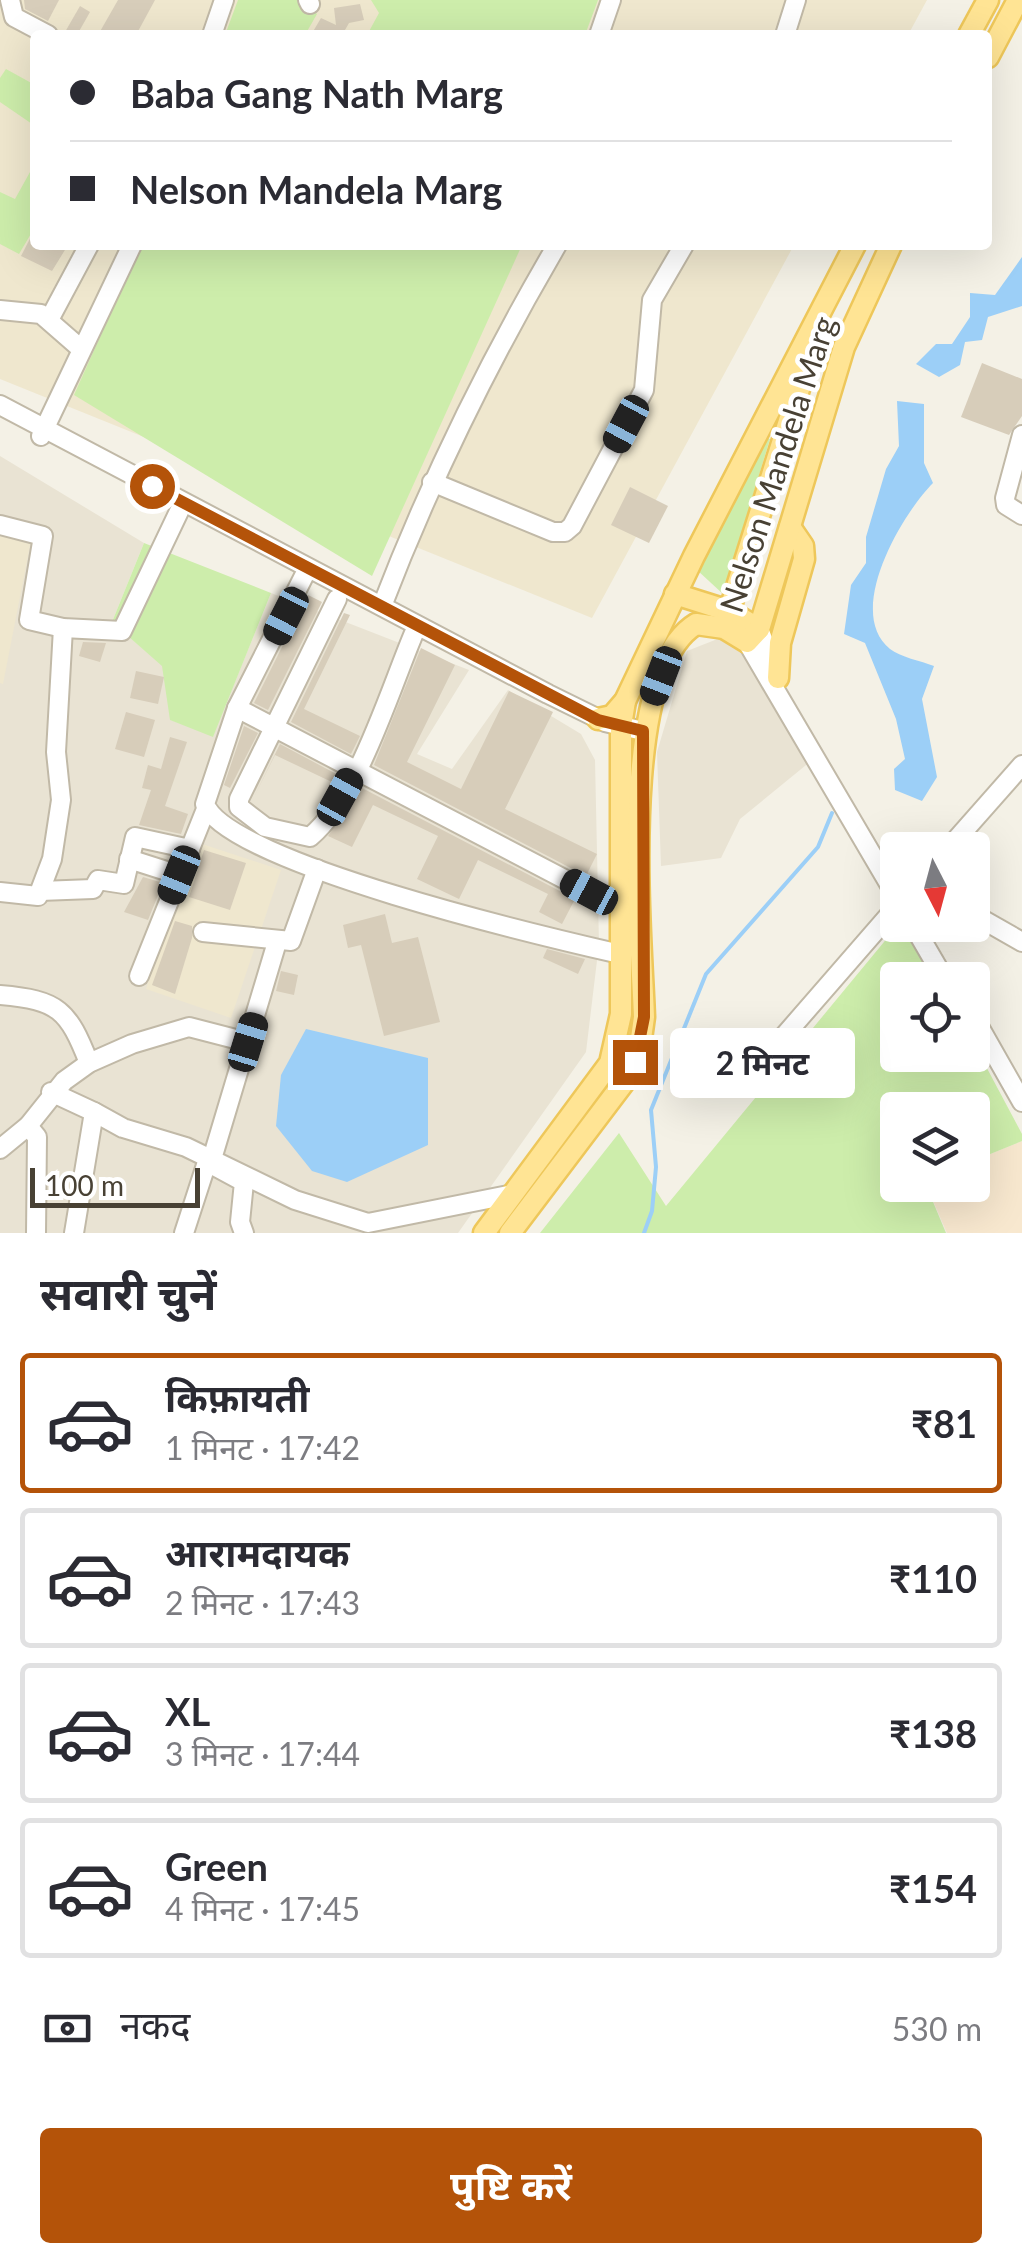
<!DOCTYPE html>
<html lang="hi">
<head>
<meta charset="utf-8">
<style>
	:root { --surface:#fff; --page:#f7f7f7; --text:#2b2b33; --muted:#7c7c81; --line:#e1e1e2; --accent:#b45309 }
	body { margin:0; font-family:Lato,"Noto Sans Devanagari",sans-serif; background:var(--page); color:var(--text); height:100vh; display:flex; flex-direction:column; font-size:38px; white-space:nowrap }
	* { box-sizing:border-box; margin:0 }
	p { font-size:32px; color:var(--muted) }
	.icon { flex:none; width:55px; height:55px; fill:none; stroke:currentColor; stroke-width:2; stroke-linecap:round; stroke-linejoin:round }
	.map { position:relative; height:1233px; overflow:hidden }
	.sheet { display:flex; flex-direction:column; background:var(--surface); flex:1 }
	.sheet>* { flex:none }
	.guide { position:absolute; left:30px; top:30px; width:962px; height:220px; border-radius:10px; box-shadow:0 10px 40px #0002; display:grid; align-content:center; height:220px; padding:0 40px; background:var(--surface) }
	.needle { width:65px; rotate:174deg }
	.controls { position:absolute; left:880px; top:832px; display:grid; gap:20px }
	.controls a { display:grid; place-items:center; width:110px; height:110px; border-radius:10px; background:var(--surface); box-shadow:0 10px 40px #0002; font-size:50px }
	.scale { position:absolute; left:30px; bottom:25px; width:170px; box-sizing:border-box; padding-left:10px; border:5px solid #484134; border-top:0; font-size:28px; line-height:35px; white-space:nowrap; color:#484134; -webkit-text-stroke:8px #fff; paint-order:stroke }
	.end { position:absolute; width:45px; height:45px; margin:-22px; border:12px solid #b45309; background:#fff; box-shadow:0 0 0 5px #fff }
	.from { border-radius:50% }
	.bubble { position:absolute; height:70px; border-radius:10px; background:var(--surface); box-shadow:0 10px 40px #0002; font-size:32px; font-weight:700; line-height:70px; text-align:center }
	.car { position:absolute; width:30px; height:60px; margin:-30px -15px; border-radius:12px; box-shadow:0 0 8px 2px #0007; background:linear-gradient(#222 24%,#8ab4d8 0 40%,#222 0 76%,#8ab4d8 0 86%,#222 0) }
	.guide b { display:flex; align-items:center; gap:35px; height:95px; font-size:38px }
	.guide b+b { border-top:2px solid var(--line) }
	.guide i { width:25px; height:25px; background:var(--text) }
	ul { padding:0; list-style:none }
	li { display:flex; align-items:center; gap:30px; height:140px; margin:0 20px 15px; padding:0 20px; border:5px solid var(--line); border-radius:10px }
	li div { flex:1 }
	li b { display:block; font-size:38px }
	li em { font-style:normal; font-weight:700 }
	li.on { border-color:var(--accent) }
	li>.icon { width:90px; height:90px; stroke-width:1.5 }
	h2 { padding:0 40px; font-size:45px; line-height:120px }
	.pay { display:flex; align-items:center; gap:25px; height:110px; padding:0 40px; font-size:38px }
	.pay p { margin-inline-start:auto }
	.primary-button { display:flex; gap:20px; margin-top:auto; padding:20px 40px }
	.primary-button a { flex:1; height:115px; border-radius:10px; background:var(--accent); color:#fff; font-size:40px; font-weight:700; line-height:115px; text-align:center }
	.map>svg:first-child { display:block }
	.residential { fill:#e9e3d3 }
	.commercial { fill:#f8e8cf }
	.education { fill:#efe7ce }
	.green { fill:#cdedab }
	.water { fill:#9ccff7 }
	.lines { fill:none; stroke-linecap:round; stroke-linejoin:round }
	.stream { stroke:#9ccff7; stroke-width:4 }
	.building { fill:#d7cdba }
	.minor-casing { stroke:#c1b9a7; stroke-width:22 }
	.major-casing { stroke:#eec75a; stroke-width:25 }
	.minor { stroke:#fff; stroke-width:18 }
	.major { stroke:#ffe494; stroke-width:20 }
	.route { stroke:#b45309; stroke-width:12 }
	.labels { text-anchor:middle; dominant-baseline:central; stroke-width:9; stroke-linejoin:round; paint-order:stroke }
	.street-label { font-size:32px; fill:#484134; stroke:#fff }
</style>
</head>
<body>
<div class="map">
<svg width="1022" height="1233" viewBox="0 0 1022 1233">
	<rect width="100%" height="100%" fill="#f4f1e6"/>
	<!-- residential -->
	<g class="residential">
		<path d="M0 456 144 543 112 622 163 666 171 720 213 736 271 593 469 670 417 754 452 769 508 690 581 734 595 760 599 944 586 1052 458 1233H0Z"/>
		<path d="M720 638 739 647 811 761 740 819 721 858 661 866 657 752 687 651Z"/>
	</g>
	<!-- commercial -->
	<path class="commercial" d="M1022 1141V1233H947L926 1185H972L973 1161Z"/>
	<!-- education -->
	<g class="education">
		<path d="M0 0H927L908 35H35V245H794L592 618 0 379Z"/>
		<path d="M0 523 33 530 3 684 0 683Z"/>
		<path d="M190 840 281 870 231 1018 146 989Z"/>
	</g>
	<!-- green -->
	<g class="green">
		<path d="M238 0H301L317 14 305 35H225Z"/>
		<path d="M371 0H598L585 35H367L379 13Z"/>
		<path d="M6 69 35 85V126L0 102V78Z"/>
		<path d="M35 163V227L19 254 0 244V192L15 199Z"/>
		<path d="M141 245H522L372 576 74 395Z"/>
		<path d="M764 437 770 439 723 594 697 570Z"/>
		<path d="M144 543 271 593 213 737 170 720 162 666 112 622Z"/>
		<path d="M898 925H910L939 980H898V1055H972L973 1042 1022 1134V1141L973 1161 972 1110H898V1185H926L946 1233H540L619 1133 666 1206Z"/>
	</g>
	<!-- water -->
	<g class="water">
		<path d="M1022 257V306L988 317 982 340 965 342 960 365 939 377 916 364 936 344H952L970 317V293L995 295Z"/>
		<path d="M897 401 924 404V463L933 483C902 514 844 612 890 649 900 657 921 661 934 666L922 699 937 777 922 801 895 790 894 769 905 759 896 719 865 643 844 634 851 585 866 563V537L886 469 899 446Z"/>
		<path d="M306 1029 428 1058V1145L347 1182 312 1171 276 1126 281 1075Z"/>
	</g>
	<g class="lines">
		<!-- stream -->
		<path class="stream" d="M644 1233 652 1211 656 1167 651 1110 706 974 818 847 832 813"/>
	</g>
	<!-- building -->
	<g class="building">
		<path d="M24 0H59L48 21 25 9Z"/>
		<path d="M118 0H155L136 35H98Z"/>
		<path d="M360 4 364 20 349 23 345 30 356 35H311L321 18 336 25 334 8Z"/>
		<path d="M80 6 90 12 77 35H71L65 32Z"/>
		<path d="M35 229V245H68L52 271 21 256Z"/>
		<path d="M982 363 1022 379V416L1009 435 961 417Z"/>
		<path d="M630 487 668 506 649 543 611 525Z"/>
		<path d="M308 595 322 602 268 710 254 703Z"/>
		<path d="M344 613 350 615 304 709 360 736 351 754 291 722Z"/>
		<path d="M83 642 106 643 100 662 79 656Z"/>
		<path d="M421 648 455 665 407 762 461 789 509 691 553 712 505 809 597 854 586 876 374 765Z"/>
		<path d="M136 671 164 677 158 704 130 698Z"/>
		<path d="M126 712 155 720 144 757 115 749Z"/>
		<path d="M244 726 258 733 230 788 224 785Z"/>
		<path d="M170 737 187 742 165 806 188 814 181 834 139 825 151 790 142 788 148 765 161 769Z"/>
		<path d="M280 744 340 776 336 784 275 755 253 799Z"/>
		<path d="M362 788 575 899 562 924 539 912 548 894 478 860 459 899 417 879 438 836 373 805 352 847 328 836Z"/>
		<path d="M204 850 246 863 230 910 189 897Z"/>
		<path d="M143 877 163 883 148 920 124 912Z"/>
		<path d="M385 914 392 943 418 937 440 1022 384 1036 361 945 348 948 343 925Z"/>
		<path d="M175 921 192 926V938L175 994 152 985Z"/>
		<path d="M547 949 585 959 578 974 543 958Z"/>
		<path d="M281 971 298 975 294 995 276 991Z"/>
	</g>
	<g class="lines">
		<defs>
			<g id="minor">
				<path d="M10 0 14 17 48 35"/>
				<path d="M308 0 310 4"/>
				<path d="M212 35 224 0"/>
				<path d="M599 35 611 0"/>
				<path d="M785 35 796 0"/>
				<path d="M0 310 41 314 80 348"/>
				<path d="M50 318 89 245"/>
				<path d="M0 405 548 694 605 722 643 731"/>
				<path d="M1022 435 1005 498 1006 505 1022 515"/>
				<path d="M41 436 132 245"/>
				<path d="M432 482 553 532H565L572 526 644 390 652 300 684 245"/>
				<path d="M0 525 43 536 29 620 63 628 122 631 183 503"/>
				<path d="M308 568 237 708 205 804C227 863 550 938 620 954"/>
				<path d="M337 599 239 799V807L265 827 310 837C358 797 389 692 414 633"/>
				<path d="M382 606C430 481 489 361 557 245"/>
				<path d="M759 629 777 675"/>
				<path d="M747 642 898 899"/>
				<path d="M237 708 589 892"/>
				<path d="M947 850 1022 765"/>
				<path d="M129 859 179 875"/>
				<path d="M40 891 93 889 98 880 124 884 135 837 190 849"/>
				<path d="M0 892 38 896 52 859 61 800 56 752 63 628"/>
				<path d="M980 918 1022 942"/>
				<path d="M913 925 945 980"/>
				<path d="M203 932 291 941 317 869"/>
				<path d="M139 976 206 809"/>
				<path d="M0 995C59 1000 68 1010 89 1063"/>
				<path d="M972 1014 1022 1102"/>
				<path d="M751 1074 898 905"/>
				<path d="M51 1092 94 1112"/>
				<path d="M28 1126 37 1137 36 1233"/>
				<path d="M0 1149 28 1126 64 1081 89 1063 132 1044 189 1027 247 1042"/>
				<path d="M212 1159 277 942"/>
				<path d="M74 1233 94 1112 123 1128 186 1147 295 1200 368 1223 513 1194"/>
				<path d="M184 1233 207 1162 244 1182 240 1222 244 1233"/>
			</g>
			<g id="major">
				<path d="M969 35 988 0"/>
				<path d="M988 57 1018 0"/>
				<path d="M675 594 729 611 759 629"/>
				<path d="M724 628 810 354"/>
				<path d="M778 678 780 643 804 559 803 546 790 527"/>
				<path d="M598 719 612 716 625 701 694 556 855 245"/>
				<path d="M484 1233 610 1063 621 1014V726L625 701"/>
				<path d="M510 1233 628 1077 640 1046 644 1017C641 933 617 672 696 624L724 628 747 642 759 629 844 347 891 245"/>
			</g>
		</defs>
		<!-- minor casing -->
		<use href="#minor" class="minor-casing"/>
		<!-- major casing -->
		<use href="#major" class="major-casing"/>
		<!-- minor -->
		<use href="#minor" class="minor"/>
		<!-- major -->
		<use href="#major" class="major"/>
	</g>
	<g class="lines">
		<!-- route -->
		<path class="route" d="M152 486 598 720 643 731 644 1017 635 1062"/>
	</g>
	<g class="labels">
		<!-- street labels -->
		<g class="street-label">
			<text transform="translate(777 464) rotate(-72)">Nelson Mandela Marg</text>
		</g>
	</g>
</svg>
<div class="controls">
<a><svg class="needle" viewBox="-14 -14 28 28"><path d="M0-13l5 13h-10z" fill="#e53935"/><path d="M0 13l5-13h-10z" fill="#7c7c81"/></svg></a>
<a><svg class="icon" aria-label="locate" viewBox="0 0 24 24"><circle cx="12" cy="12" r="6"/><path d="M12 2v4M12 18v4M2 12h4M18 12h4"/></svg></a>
<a><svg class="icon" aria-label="layers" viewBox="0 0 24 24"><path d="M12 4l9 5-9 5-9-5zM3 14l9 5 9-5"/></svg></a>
</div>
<div class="scale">100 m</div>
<i class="end from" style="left:152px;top:486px"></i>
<i class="end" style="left:635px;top:1062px"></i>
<div class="bubble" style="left:670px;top:1028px;width:185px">2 मिनट</div>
<i class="car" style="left:626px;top:424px;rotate:208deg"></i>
<i class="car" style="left:286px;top:616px;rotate:207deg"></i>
<i class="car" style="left:661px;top:676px;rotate:201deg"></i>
<i class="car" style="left:340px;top:797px;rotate:29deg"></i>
<i class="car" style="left:179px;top:875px;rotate:202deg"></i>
<i class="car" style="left:589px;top:892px;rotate:298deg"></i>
<i class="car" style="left:248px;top:1042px;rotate:17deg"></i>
<div class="guide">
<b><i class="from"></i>Baba Gang Nath Marg</b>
<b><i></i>Nelson Mandela Marg</b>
</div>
</div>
<section class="sheet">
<h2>सवारी चुनें</h2>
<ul>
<li class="on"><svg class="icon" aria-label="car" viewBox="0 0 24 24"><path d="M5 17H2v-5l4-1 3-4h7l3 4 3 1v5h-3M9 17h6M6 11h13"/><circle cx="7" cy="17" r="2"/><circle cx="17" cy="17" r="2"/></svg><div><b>किफ़ायती</b><p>1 मिनट · 17:42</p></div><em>₹81</em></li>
<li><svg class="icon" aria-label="car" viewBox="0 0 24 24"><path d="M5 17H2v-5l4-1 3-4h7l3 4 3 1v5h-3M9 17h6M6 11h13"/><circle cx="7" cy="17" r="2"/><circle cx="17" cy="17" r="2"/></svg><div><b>आरामदायक</b><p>2 मिनट · 17:43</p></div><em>₹110</em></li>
<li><svg class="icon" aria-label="car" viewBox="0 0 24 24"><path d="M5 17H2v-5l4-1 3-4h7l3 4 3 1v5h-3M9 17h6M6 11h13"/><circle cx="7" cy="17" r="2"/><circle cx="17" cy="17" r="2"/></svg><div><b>XL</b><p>3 मिनट · 17:44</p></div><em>₹138</em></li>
<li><svg class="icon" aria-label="car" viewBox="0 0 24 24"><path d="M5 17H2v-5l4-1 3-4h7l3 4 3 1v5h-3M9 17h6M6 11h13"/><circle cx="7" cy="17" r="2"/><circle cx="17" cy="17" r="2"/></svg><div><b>Green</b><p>4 मिनट · 17:45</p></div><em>₹154</em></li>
</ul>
<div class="pay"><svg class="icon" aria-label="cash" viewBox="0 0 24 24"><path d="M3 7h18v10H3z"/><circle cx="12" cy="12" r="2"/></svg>नकद<p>530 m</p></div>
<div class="primary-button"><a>पुष्टि करें</a></div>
</section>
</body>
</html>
